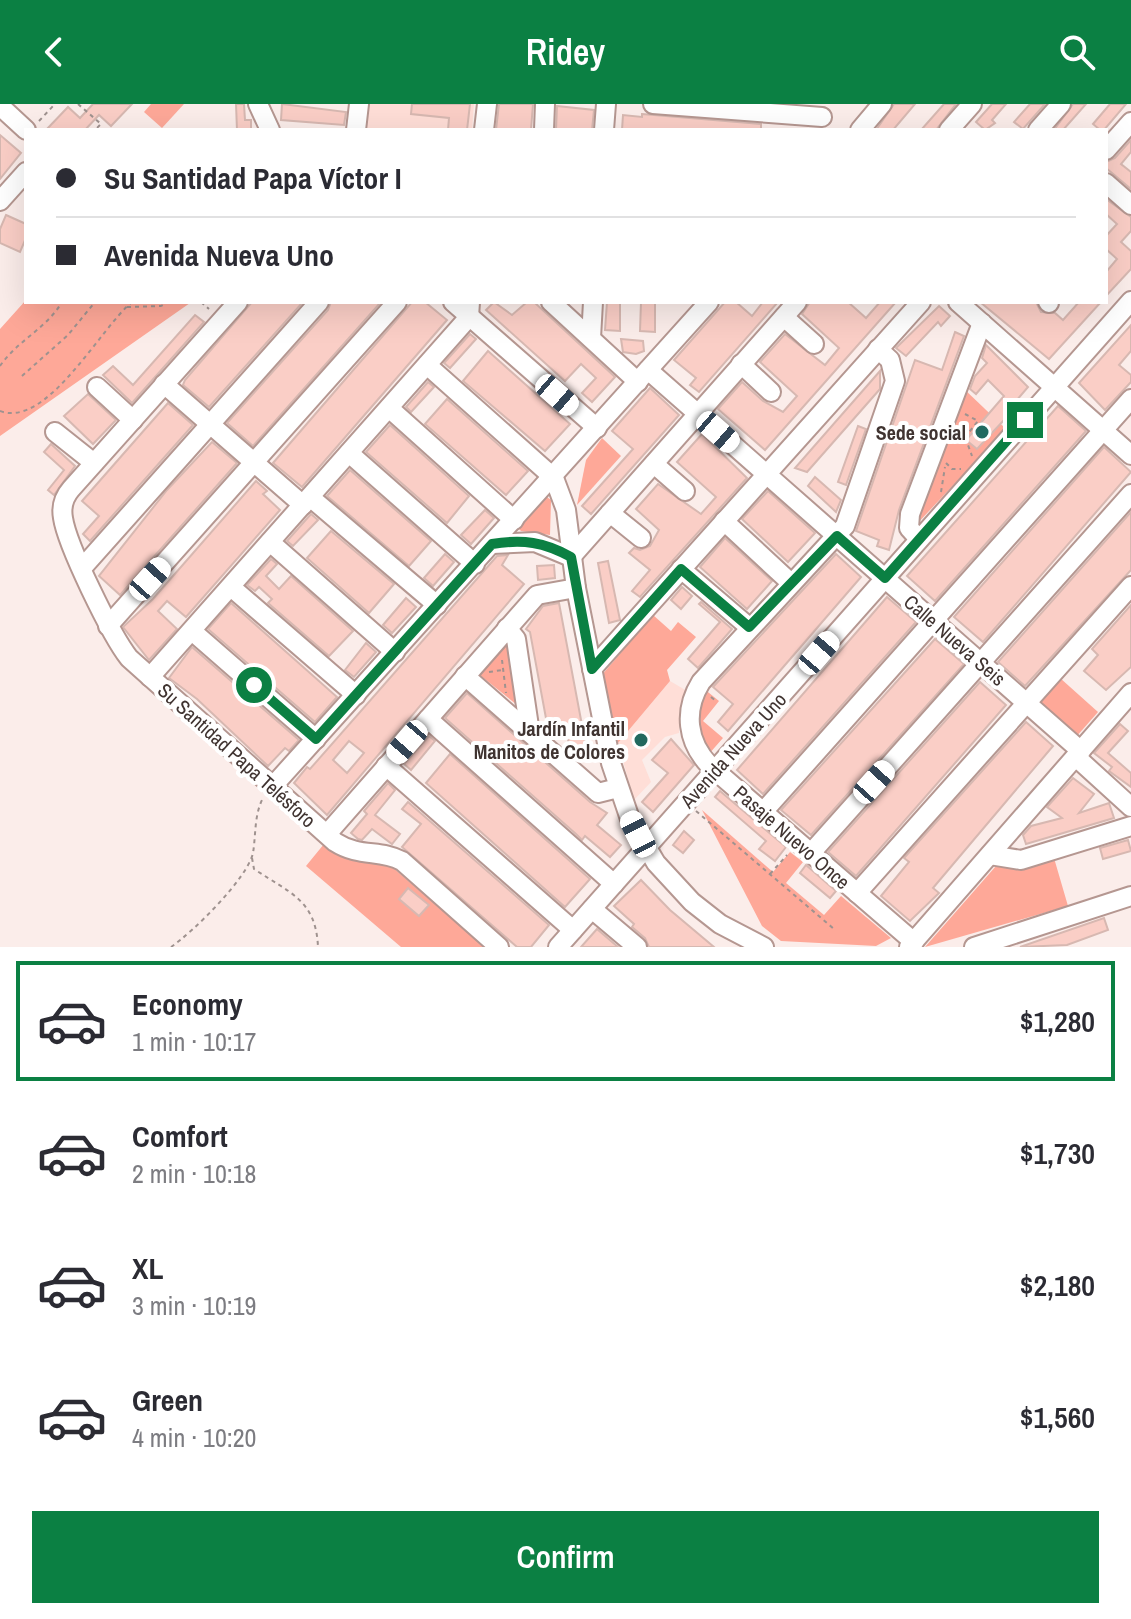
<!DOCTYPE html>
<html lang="en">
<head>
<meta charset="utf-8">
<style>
	:root { --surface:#fff; --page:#f7f7f7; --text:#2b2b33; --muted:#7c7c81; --line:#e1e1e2; --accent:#0b8043 }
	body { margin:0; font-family:"Archivo Narrow",sans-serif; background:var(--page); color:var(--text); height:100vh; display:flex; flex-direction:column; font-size:30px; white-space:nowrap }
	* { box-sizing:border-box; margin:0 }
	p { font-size:26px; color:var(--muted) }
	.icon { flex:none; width:44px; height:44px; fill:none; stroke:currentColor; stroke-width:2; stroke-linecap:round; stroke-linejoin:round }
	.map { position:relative; height:843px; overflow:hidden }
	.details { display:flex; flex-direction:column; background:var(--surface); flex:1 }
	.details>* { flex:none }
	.banner { position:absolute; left:24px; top:24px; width:1084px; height:176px; border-radius:0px; box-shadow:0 8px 32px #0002; display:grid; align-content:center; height:176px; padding:0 32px; background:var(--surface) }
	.end { position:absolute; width:36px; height:36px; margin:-18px; border:10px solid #0b8043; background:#fff; box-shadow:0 0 0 4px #fff }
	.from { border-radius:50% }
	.car { position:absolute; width:24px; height:48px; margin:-24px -12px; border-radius:10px; box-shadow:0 0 6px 2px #0007; background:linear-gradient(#fff 24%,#345 0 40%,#fff 0 76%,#345 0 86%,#fff 0) }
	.banner b { display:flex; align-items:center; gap:28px; height:76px; font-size:30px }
	.banner b+b { border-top:2px solid var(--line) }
	.banner i { width:20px; height:20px; background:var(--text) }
	ul { padding:14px 0 0; list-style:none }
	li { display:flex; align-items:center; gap:24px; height:120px; margin:0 16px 12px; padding:0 16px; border:4px solid transparent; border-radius:0px }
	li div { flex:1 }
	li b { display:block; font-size:30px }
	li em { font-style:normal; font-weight:600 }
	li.current { border-color:var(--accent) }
	li>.icon { width:72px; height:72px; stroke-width:1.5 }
	.cta { display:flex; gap:16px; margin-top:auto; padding:16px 32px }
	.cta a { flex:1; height:92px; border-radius:0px; background:var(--accent); color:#fff; font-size:32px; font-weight:600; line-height:92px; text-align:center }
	header { display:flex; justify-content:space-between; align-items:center; height:104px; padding:0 32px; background:var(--accent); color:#fff; font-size:36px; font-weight:600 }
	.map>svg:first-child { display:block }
	.built { fill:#ffded7 }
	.green { fill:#fea898 }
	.building { fill:#facec6; stroke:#d7b8b1; stroke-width:2; fill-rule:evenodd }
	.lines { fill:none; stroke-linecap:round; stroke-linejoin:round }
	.minor-casing { stroke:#b59791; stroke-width:22 }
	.path { stroke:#9f928f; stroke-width:2; stroke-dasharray:4 4; stroke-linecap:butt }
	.minor { stroke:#fff; stroke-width:18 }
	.route { stroke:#0b8043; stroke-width:10 }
	.poi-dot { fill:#22695f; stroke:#fff; stroke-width:3 }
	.labels { text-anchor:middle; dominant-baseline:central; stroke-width:8; stroke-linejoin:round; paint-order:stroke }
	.poi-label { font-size:20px; font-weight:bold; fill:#403431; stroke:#fff; text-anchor:end }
	.street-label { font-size:20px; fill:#403431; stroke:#fff }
</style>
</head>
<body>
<header><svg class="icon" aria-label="back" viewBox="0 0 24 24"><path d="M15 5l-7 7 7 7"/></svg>Ridey<svg class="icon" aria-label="search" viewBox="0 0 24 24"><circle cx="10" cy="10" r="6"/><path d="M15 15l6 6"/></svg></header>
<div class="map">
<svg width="1131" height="843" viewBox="0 0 1131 843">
	<rect width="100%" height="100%" fill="#fbedea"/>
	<!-- built -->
	<g class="built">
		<path d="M368 0H474L472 26H366Z"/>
		<path d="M670 577 687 587 681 602 679 629 665 633 642 656 651 678 634 696 618 639Z"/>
	</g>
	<!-- green -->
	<g class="green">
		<path d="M151 0H184L162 24 144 8Z"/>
		<path d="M26 196V198L190 199 0 332V225Z"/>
		<path d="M963 284 1006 325 915 422Z"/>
		<path d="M602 334 621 352 577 401 586 356Z"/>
		<path d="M547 393 551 396 550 431 521 427 519 425Z"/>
		<path d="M653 511 671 527 678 518 696 533 667 566 670 577 618 639 601 572Z"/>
		<path d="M503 537 508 541 521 596 517 601 481 572 480 564Z"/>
		<path d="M1060 574 1098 608 1076 633 1038 599Z"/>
		<path d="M703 584 719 597 703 617 723 634 708 651 696 628Z"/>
		<path d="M702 706 773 768 790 748 803 758 786 779 824 811 841 792 891 834 876 842 781 837 762 822Z"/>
		<path d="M324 740 346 754 390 761 484 843H401L306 762Z"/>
		<path d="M1054 754 1068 802 925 843 996 762 1017 765Z"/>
	</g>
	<!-- building -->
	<g class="building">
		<path d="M93 0H132L111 22 99 11 85 26H46L68 3 80 14Z"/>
		<path d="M236 0H244L245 16H251V26H237Z"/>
		<path d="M282 0 346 8 344 21 281 16Z"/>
		<path d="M412 0H470L467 26H448L449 14 411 10Z"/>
		<path d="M499 0H533L531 26H496Z"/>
		<path d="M894 0H915L893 26H876Z"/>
		<path d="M944 0H956L936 26H921Z"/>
		<path d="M992 0H1006L992 16 995 19 985 26 976 18Z"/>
		<path d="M1030 0H1045L1023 25 1014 18Z"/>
		<path d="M1073 0H1086L1063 26H1054Z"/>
		<path d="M1110 0H1126L1104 26H1100L1093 20Z"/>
		<path d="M557 2 594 6 592 26H556Z"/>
		<path d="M642 10 761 20V26H622L623 11 642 13Z"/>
		<path d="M0 31 21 49 0 75Z"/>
		<path d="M1131 36V48L1121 60 1131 68V85L1106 64V58L1115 54Z"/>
		<path d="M1106 95 1131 113V127L1121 138 1131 147V165L1106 192V168L1117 155 1106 145V132L1117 120 1106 110Z"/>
		<path d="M6 111 26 120V134L20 148 0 139V125Z"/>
		<path d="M252 198H303L209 303 183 281 185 276Z"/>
		<path d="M331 198H381L253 342 227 319 328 206Z"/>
		<path d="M412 198H425L447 216 302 383 273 359Z"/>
		<path d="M494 198 512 211 527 198H534L615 273 592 298 582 289 596 274 581 260 565 277 486 206Z"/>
		<path d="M607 198H620V227L605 226Z"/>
		<path d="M641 198H655V228L640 227Z"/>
		<path d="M725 198H736L752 212 763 198H778L699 288 690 281 696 274 674 256Z"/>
		<path d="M810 198H848L866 214 880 198H896L765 346 718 305 742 278 763 297 783 308 797 292 760 258 785 230 825 261 839 244 802 210Z"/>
		<path d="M980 198H1036L1041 208 1055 209 1063 216 1079 198H1101L1049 255Z"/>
		<path d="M939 202 950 212 941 222 938 218 906 252 896 244Z"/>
		<path d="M195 211 204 218 132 299 103 271 113 262 133 281Z"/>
		<path d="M1131 221V247L1119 261 1131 271V278L1105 306 1079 279Z"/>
		<path d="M955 228 964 232 899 406 889 446 877 442 879 436 856 427 915 256 942 266Z"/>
		<path d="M470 230 476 235 450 264 444 259Z"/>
		<path d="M621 235 643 237 644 247 636 250 623 248Z"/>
		<path d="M986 241 1028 283 1016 297 1019 300 977 345 966 336 1004 292 988 276 976 290 970 285 975 272 987 259 982 254Z"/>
		<path d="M488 247 570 320 545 347 463 277Z"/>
		<path d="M880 267V285L807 368 795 364Z"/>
		<path d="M428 278 434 283 411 308 406 303Z"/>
		<path d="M650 284 679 311 591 410 582 402 633 345 612 327Z"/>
		<path d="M88 290 116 316 93 340 64 312Z"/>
		<path d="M447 295 528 367 506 391 425 320Z"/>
		<path d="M168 299 193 321 90 437 83 430 99 412 82 397Z"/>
		<path d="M1058 302 1086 327 935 497 907 472Z"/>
		<path d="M390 321 469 392 447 419 366 348Z"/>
		<path d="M858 322 866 325 846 381 838 378Z"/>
		<path d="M702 330 747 374 640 493 632 487 650 466 629 449 634 444 640 446 650 442 659 426 636 405 658 380 701 410 716 393 677 358Z"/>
		<path d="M212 338 237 359 120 491 99 472 167 386Z"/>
		<path d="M51 340 75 362 54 391 48 386 64 366 44 348Z"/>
		<path d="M1104 343 1131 368 983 538 954 513Z"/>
		<path d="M350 366 431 437 409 462 327 392Z"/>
		<path d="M815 373 841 396 836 408 808 382Z"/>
		<path d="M256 377 267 387 263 390 280 406 186 513 167 497 158 507 177 525 149 556 123 523 153 495Z"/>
		<path d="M768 387 815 429 788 458 742 415Z"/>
		<path d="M485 406 494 414 471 440 461 431Z"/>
		<path d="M1131 408V466L1025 582 998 558Z"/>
		<path d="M311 410 318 416 293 442 287 437Z"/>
		<path d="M331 427 394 480 369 509 307 454Z"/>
		<path d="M725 434 772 477 747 505 700 463Z"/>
		<path d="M445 450 454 458 433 482 424 474Z"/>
		<path d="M836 450 861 473 728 627 718 618 733 600 713 583Z"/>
		<path d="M508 451 502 461 524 480 327 711 294 679 307 663 310 665 497 452ZM349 637 364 649 347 669 333 656Z"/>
		<path d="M271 455 277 460 266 472 279 485 291 472 353 527 329 552 268 499 272 495 259 483 255 487 247 481Z"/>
		<path d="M608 457 620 516 609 519 598 459Z"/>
		<path d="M554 461 555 474 538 476 537 462Z"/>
		<path d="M682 483 692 492 681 505 671 496Z"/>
		<path d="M887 493 916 518 763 690 737 666Z"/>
		<path d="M406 494 416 503 392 529 383 521Z"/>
		<path d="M701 498 732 525 698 564 688 555 720 518 699 500Z"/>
		<path d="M231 499 337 593 315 618 208 525Z"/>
		<path d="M559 499 588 653 577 655 570 648 566 622 548 625 530 528 526 525 543 502Z"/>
		<path d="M1131 501V563L1106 586 1084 567 1098 551 1092 545Z"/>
		<path d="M935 535 964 560 811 731 781 706Z"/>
		<path d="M366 539 376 548 354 573 345 566Z"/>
		<path d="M192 543 299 636 289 647 285 644 268 662 197 595 169 574Z"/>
		<path d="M980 578 1006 601 856 772 828 748Z"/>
		<path d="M467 589 590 698 607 709 597 721 621 741 610 753 585 732 582 736 576 730 445 614Z"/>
		<path d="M1026 618 1053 642 933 784 939 789 910 817 881 792 909 758 904 754Z"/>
		<path d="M1120 620 1128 627 1108 649 1131 669V683L1109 667 1112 663 1094 649Z"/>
		<path d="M429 632 435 637 411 666 404 660Z"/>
		<path d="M671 635 694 661 653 708 642 698 668 669 652 656Z"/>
		<path d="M450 650 590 775 565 803 426 679Z"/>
		<path d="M1073 674 1094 690 1079 709 1109 699 1114 714 1026 740 1023 731 1031 722 1062 714 1047 703Z"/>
		<path d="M388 679 395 686 375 711 400 730 392 740 372 725 362 736 358 735 351 729 367 710 364 707Z"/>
		<path d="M720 687 786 743 775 757 759 745 766 737 715 693Z"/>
		<path d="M408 698 549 821 531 843H517L402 743 421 720 402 705Z"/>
		<path d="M684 727 694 736 683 749 673 741Z"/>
		<path d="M1128 736 1131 747 1103 755 1100 744Z"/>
		<path d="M806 761 836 787 830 794 800 769Z"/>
		<path d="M641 776 670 806 714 843H649L645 834 632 823 634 820 614 802Z"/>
		<path d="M408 784 429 801 419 812 399 795Z"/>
		<path d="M1104 814 1108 826 1067 841 1020 843Z"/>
		<path d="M597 825 618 843H581Z"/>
	</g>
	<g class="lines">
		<defs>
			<g id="minor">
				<path d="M258 0 270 26"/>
				<path d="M653 0 822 13"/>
				<path d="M0 2 26 26"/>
				<path d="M356 26 359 0"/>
				<path d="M484 26 487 0"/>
				<path d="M544 26 545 0"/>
				<path d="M604 26 606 0"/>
				<path d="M860 26 882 0"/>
				<path d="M949 26 972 0"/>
				<path d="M1038 26 1061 0"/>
				<path d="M1106 46 1131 18"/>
				<path d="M1106 79 1131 101"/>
				<path d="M0 97 26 68"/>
				<path d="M238 198 71 385C64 393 61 403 63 414 67 441 111 531 129 554L335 738C360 754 380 745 402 757L499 843"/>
				<path d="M453 198 597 324"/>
				<path d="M551 198 638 278"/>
				<path d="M958 198 1131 351"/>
				<path d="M1048 198 1049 199"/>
				<path d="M784 213 814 240"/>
				<path d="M591 234 593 198"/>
				<path d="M878 245 890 256 895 277 845 422 701 578C683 607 687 638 710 662L914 838"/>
				<path d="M741 260 771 288"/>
				<path d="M427 261 554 374 566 406 576 484 611 659 630 715 656 759 692 798 720 820 764 843"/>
				<path d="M648 266 1081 647"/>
				<path d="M164 280 303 401"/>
				<path d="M97 283 133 316"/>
				<path d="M389 304 514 416"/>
				<path d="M55 328 94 359"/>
				<path d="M349 349 475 460"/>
				<path d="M654 360 685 387"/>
				<path d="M310 393 437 501"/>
				<path d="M610 409 641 434"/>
				<path d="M724 417 791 479"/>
				<path d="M919 435 909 424 910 410 982 219"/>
				<path d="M270 438 395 548"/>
				<path d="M492 440 535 438 571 453 797 198"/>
				<path d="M83 463 319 198"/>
				<path d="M681 465 749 523"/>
				<path d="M231 483 356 591"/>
				<path d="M108 522 397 198"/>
				<path d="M507 524 516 535 530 629"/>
				<path d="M192 527 316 635"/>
				<path d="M592 565 921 198"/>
				<path d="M465 572 598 689 618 684"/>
				<path d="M150 573 469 213 470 198"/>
				<path d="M428 615 614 780"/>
				<path d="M1076 653 1131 703"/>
				<path d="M386 662 573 826"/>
				<path d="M273 682 709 198"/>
				<path d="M763 708 1131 295"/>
				<path d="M327 730 537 491 576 484"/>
				<path d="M811 749 1131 390"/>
				<path d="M990 751 1021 756 1131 722"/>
				<path d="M857 789 1131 482"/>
				<path d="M592 805 637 843"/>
				<path d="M558 843 1131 197"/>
				<path d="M909 843 1131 589"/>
				<path d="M974 843 1131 792"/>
			</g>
		</defs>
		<!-- minor casing -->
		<use href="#minor" class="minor-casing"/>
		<!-- path -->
		<g class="path">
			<path d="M78 0 101 20 95 26"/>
			<path d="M39 17 55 0"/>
			<path d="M201 198 209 205"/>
			<path d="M127 203 161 202 168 198"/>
			<path d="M0 262C17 237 47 224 62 198"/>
			<path d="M22 272 68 231 95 198"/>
			<path d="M0 307C47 325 101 223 132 198"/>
			<path d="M965 310 978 317 962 337 968 341 972 352"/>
			<path d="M946 359 952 365H961"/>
			<path d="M941 388 945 363"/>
			<path d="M502 556 506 589"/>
			<path d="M489 568 502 566"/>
			<path d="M711 593 716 597"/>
			<path d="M696 707 834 825"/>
			<path d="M252 754 254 765C290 789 316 796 318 843"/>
			<path d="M770 770 787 751"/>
			<path d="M171 843C193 828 247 775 253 749 256 731 254 711 263 694"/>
		</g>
		<!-- minor -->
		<use href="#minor" class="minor"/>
	</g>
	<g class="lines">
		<!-- route -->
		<path class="route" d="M254 581 316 635 492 440C523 435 544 438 571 453L592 565 681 465 749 523 837 432 885 474 1025 316"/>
	</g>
	<!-- markers -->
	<g class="poi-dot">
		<circle cx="982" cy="328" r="8"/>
		<circle cx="641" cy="636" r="8"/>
	</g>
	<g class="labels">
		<!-- poi labels -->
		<g class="poi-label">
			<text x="966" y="328">Sede social</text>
			<text x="625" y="624">Jardín Infantil<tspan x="625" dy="23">Manitos de Colores</tspan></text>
		</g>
		<!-- street labels -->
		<g class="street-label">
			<text transform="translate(955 536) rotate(41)">Calle Nueva Seis</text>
			<text transform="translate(733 646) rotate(-48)">Avenida Nueva Uno</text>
			<text transform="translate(237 651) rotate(42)">Su Santidad Papa Telésforo</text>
			<text transform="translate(792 733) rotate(41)">Pasaje Nuevo Once</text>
		</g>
	</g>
</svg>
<i class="end from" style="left:254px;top:581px"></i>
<i class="end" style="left:1025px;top:316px"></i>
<i class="car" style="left:557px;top:291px;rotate:131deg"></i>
<i class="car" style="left:718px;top:328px;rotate:131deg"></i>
<i class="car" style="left:150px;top:475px;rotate:42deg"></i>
<i class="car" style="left:819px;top:549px;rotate:41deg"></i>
<i class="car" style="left:407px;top:638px;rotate:221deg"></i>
<i class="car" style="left:874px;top:678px;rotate:42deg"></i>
<i class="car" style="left:638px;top:730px;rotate:333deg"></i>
<div class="banner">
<b><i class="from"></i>Su Santidad Papa Víctor I</b>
<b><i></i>Avenida Nueva Uno</b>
</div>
</div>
<section class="details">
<ul>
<li class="current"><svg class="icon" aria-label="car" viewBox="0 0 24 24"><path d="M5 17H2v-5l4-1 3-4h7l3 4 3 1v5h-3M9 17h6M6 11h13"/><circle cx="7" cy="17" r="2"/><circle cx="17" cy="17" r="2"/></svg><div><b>Economy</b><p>1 min · 10:17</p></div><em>$1,280</em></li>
<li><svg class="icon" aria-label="car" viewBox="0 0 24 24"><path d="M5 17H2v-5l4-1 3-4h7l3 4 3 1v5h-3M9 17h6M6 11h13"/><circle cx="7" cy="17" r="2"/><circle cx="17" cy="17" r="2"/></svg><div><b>Comfort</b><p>2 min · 10:18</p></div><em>$1,730</em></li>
<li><svg class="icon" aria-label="car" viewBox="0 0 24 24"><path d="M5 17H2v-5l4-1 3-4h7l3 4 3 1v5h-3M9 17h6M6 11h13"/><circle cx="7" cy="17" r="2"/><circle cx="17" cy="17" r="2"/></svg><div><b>XL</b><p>3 min · 10:19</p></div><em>$2,180</em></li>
<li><svg class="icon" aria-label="car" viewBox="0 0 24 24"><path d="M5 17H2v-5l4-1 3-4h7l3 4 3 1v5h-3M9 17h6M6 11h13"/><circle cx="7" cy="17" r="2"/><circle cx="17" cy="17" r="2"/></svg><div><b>Green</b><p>4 min · 10:20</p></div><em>$1,560</em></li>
</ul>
<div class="cta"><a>Confirm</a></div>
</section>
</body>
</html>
